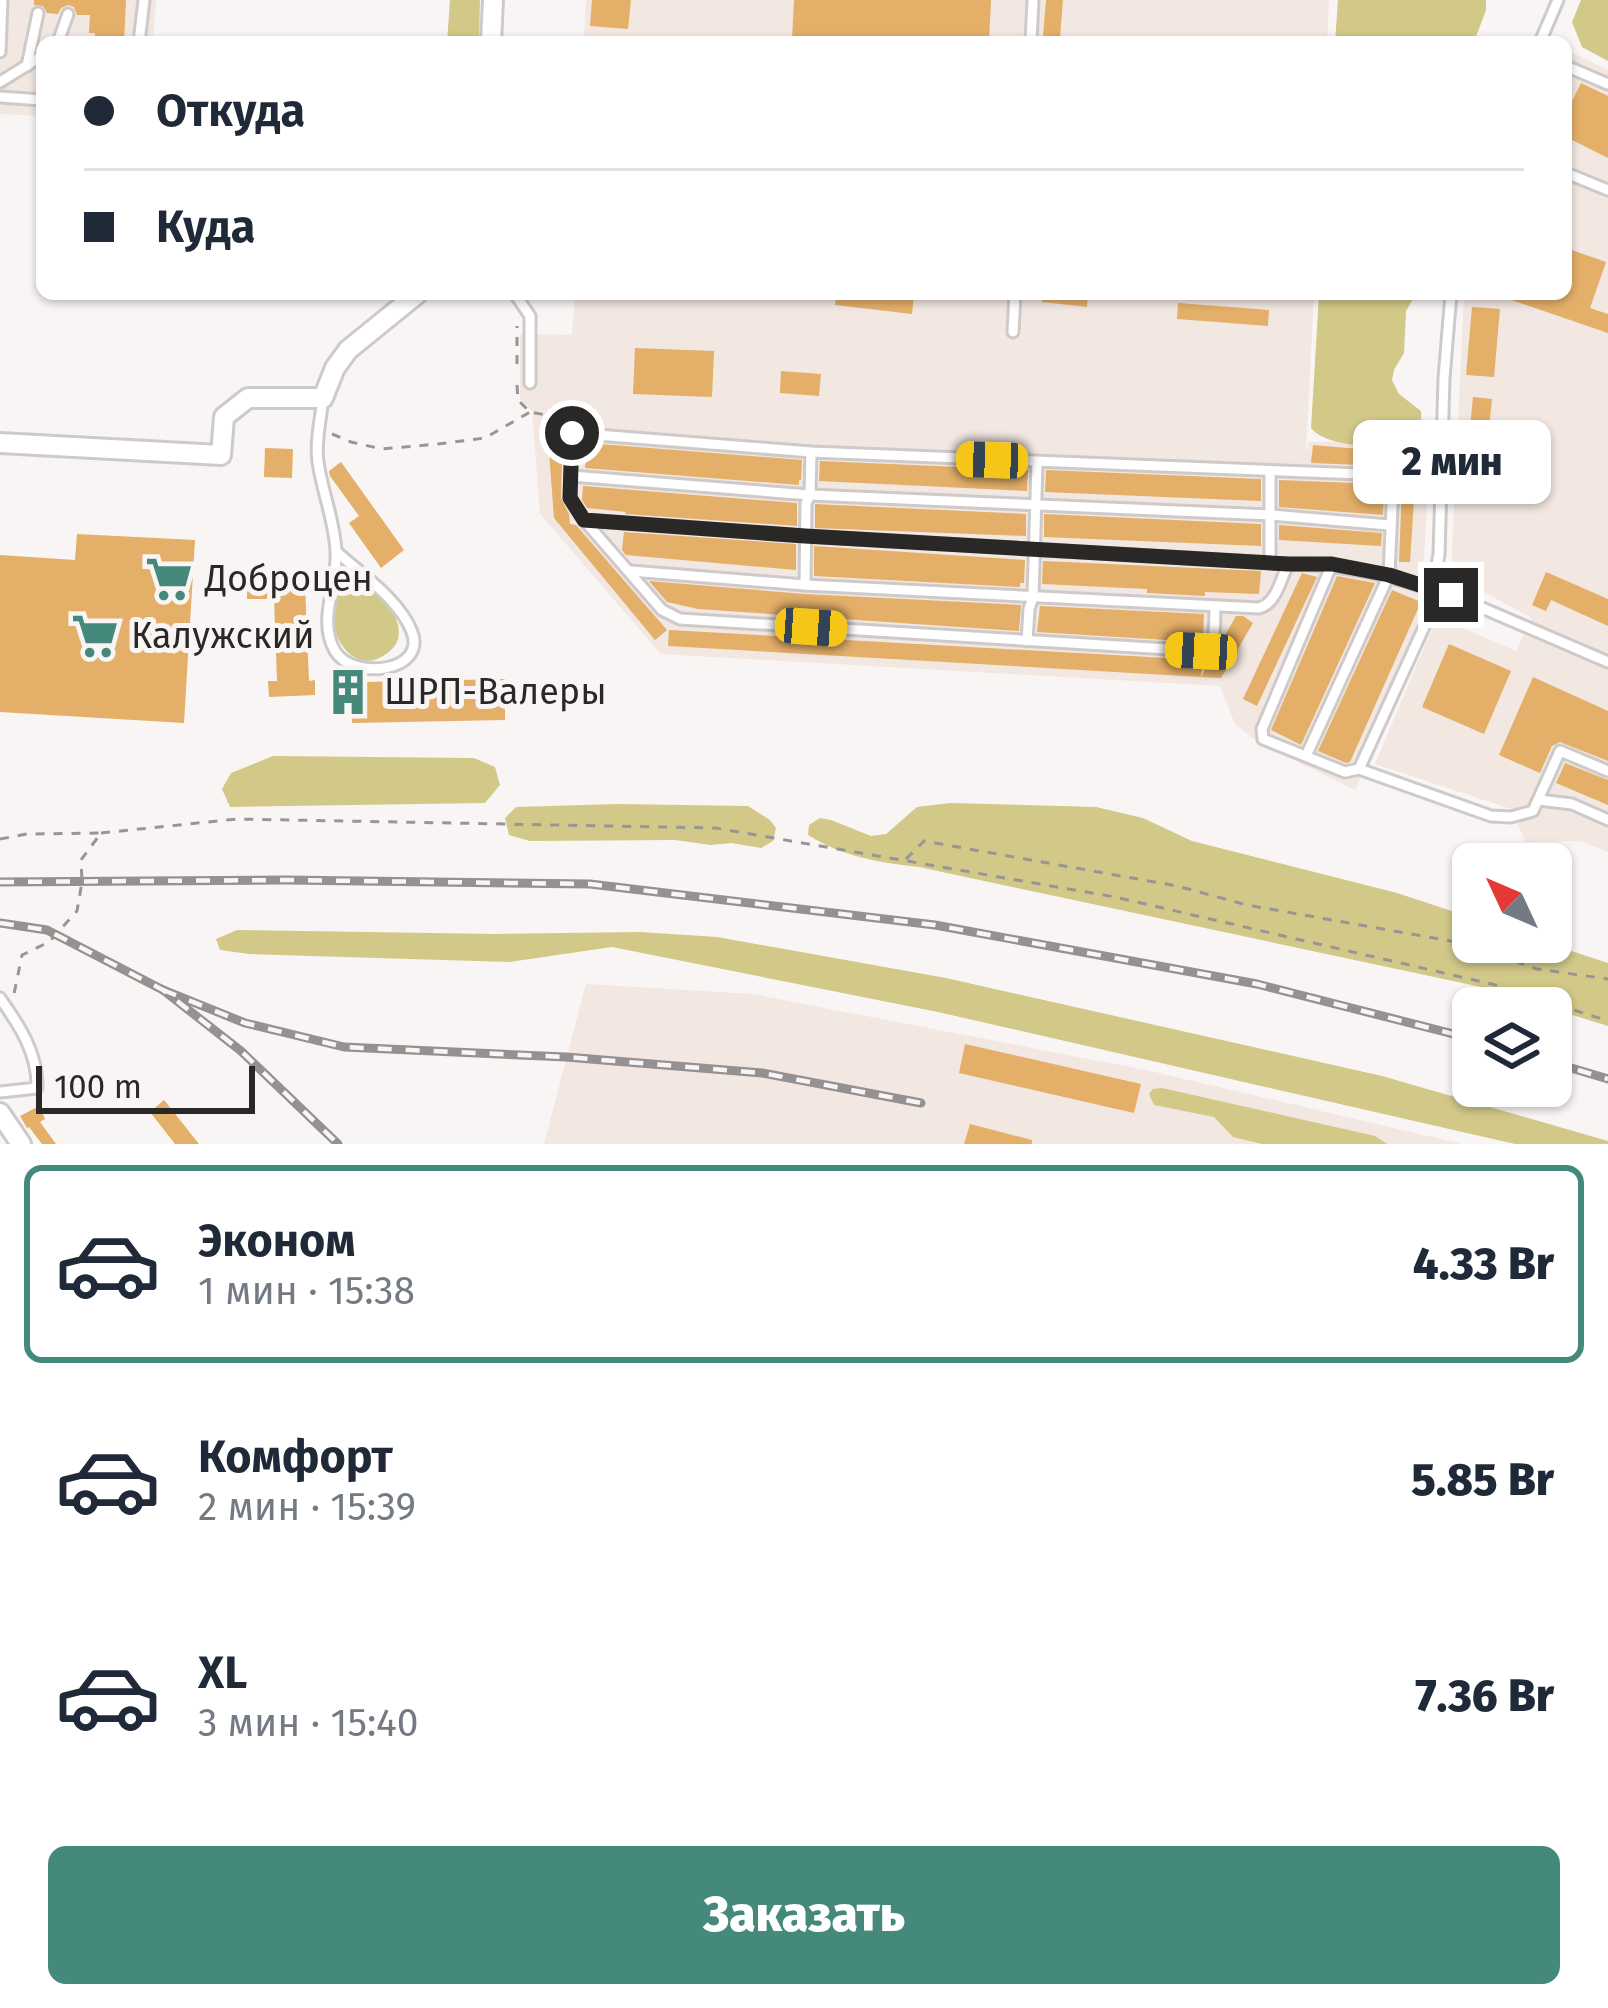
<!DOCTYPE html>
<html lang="ru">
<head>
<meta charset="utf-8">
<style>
	:root { --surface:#fff; --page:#f6f6f7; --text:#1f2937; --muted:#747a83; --line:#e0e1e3; --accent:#45897c }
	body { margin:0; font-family:"Fira Sans",sans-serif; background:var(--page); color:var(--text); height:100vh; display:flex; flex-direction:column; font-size:45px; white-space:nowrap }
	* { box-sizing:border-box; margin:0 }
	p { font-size:39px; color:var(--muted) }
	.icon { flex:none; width:66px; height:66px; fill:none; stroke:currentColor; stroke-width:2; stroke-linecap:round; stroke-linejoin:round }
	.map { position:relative; height:1144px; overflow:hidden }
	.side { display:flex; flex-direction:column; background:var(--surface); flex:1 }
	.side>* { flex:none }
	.banner { position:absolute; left:36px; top:36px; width:1536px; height:264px; border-radius:18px; box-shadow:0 3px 9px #0004; display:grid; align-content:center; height:264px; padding:0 48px; background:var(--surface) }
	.needle { width:78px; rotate:314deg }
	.fabs { position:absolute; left:1452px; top:843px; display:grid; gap:24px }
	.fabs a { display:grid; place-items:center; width:120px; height:120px; border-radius:18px; background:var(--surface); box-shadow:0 3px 9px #0004; font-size:60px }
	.scale { position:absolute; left:36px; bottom:30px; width:219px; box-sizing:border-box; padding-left:12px; border:6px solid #292827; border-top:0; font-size:33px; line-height:42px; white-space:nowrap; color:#292827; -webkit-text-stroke:9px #f9f5f4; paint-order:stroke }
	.end { position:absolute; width:54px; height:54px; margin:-27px; border:15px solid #292827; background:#fff; box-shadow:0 0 0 6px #fff }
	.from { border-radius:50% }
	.bubble { position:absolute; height:84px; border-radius:18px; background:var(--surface); box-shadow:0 3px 9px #0004; font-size:39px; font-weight:800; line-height:84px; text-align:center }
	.car { position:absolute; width:36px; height:72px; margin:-36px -18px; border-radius:15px; box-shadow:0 0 9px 3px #0007; background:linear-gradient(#f5c518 24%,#345 0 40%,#f5c518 0 76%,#345 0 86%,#f5c518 0) }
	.banner b { display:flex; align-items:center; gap:42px; height:114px; font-size:45px }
	.banner b+b { border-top:3px solid var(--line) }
	.banner i { width:30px; height:30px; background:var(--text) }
	ul { padding:21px 0 0; list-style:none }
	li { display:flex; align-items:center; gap:36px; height:198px; margin:0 24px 18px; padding:0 24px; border:6px solid transparent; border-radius:18px }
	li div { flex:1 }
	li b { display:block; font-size:45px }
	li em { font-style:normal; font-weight:800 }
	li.current { border-color:var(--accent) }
	li>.icon { width:108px; height:108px; stroke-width:1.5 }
	.cta { display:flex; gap:24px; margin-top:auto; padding:24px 48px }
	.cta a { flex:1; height:138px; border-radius:18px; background:var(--accent); color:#fff; font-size:48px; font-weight:800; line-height:138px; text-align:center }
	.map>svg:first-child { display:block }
	.built { fill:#f2e7e1 }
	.green { fill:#d2c888 }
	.building { fill:#e3af69 }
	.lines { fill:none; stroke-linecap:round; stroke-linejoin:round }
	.service-casing { stroke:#cecac9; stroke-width:15 }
	.minor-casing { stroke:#cecac9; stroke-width:24 }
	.path { stroke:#989594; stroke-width:3; stroke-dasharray:9 9; stroke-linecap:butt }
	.service { stroke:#fff; stroke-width:9 }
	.minor { stroke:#fff; stroke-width:18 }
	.rail-casing { stroke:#949190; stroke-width:9 }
	.rail { stroke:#f9f5f4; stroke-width:4.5; stroke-dasharray:14; stroke-linecap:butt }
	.route { stroke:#292827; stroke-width:15 }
	.labels { text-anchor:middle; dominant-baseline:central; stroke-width:10; stroke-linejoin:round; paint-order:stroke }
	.poi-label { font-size:36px; fill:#292827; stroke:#f9f5f4; text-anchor:start }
</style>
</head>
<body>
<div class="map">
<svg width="1608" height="1144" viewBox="0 0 1608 1144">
	<rect width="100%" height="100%" fill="#f9f5f4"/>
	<!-- built -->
	<g class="built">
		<path d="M0 0H156L153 42H42V116L0 114Z"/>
		<path d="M586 0H1329L1327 42H591L584 38Z"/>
		<path d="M1566 50 1608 70V852L1581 841 1526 842 1511 809 1375 764 1437 617 1516 651 1532 618 1451 574 1464 294H1566Z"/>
		<path d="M575 294H1314L1306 453 1309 442 1431 440 1424 556 1431 621 1355 790 1259 743 1235 724 1220 686 661 654 540 514 532 411 520 398V334L572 335Z"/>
		<path d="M586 984 752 994 1146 1070 1462 1144H544Z"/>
	</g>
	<!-- green -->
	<g class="green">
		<path d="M450 0H480L479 42H447Z"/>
		<path d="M1338 0H1486V10L1474 42H1335Z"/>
		<path d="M1581 0H1608V61L1582 47 1572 22Z"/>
		<path d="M1319 294H1416L1406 311 1404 353 1394 370 1392 380 1399 394 1421 411 1422 452 1416 455 1407 449C1381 446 1326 448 1311 428Z"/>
		<path d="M353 581C359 583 365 585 371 588 389 599 411 633 391 650 347 691 308 603 353 581Z"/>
		<path d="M273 756 474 758 495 767 500 785 485 803 230 807 222 789 231 773Z"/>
		<path d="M950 803 1096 807 1143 818 1192 841 1397 893 1473 918V942H1544L1608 963V1026L1486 988 919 867C880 863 841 856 808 835L809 825 820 818 831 820 871 836 886 834 917 807Z"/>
		<path d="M617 804 748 806 770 820 776 828 773 841 761 848 731 843 711 845 675 840 530 841 509 835 505 818 516 807Z"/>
		<path d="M237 930 495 934 640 932 717 937 946 978 1382 1076 1608 1141V1144H1515L938 1012 612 947 509 962 249 954 220 950 216 939Z"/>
		<path d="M1162 1088 1375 1136 1387 1144H1262L1233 1137 1214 1117 1154 1105 1149 1094 1153 1089Z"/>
	</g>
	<!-- building -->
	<g class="building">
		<path d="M34 0H126L124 42H95V33H89L90 15H77L74 7 68 5 61 8 58 14 47 13 43 6 34 5Z"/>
		<path d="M592 0H631L628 29 590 26Z"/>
		<path d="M794 0H991L989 42H864L792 39Z"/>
		<path d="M1046 0H1063L1060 38 1043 36Z"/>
		<path d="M1581 83 1608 96V158L1566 137V113Z"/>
		<path d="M1566 248 1606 262 1590 308 1608 314V333L1500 296 1566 294Z"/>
		<path d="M836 294H914L912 314 835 305Z"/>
		<path d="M1042 294H1088L1087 307 1042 302Z"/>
		<path d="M1178 303 1269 310 1268 326 1177 319Z"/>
		<path d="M1472 307 1500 309 1494 377 1466 375Z"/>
		<path d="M635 348 714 351 712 397 633 394Z"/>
		<path d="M781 371 821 374 819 396 780 393Z"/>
		<path d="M1473 397 1492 399 1486 459 1467 458Z"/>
		<path d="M563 423 561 498 569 514 570 524 576 525 667 630 655 640 554 518 547 424Z"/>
		<path d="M587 443 802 460 801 480H799V485L585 468Z"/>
		<path d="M1313 445 1406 453 1405 469H1416L1410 562H1399L1402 485 1392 469 1385 466 1311 463Z"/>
		<path d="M265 448 293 449 292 478 264 477Z"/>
		<path d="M820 461 1028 470 1027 491 819 481Z"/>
		<path d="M341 462 404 550 381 568 349 523 359 516 330 476 329 471Z"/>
		<path d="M1046 470 1261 479V501L1045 492Z"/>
		<path d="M1279 480 1381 484 1384 488 1383 515 1279 507Z"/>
		<path d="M583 486 797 503V526L625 514 626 512 587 508 582 500Z"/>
		<path d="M815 504 1026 514V536L815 528Z"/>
		<path d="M1044 514 1261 524V546L1044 537Z"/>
		<path d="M1279 525 1382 533 1381 546 1279 540Z"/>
		<path d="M624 532 796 544V570L626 555 622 550Z"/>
		<path d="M77 534 195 540 184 723 0 712V555L75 560Z"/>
		<path d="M814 546 1025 560 1024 583H1020V587L814 576Z"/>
		<path d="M1043 561 1261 571 1259 594 1205 592V596L1147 593V589L1042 584Z"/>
		<path d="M1546 572 1608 599V626L1551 600 1546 611 1532 605Z"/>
		<path d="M1302 573 1317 577 1257 706 1243 699Z"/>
		<path d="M1337 576 1375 583 1301 745 1271 730Z"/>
		<path d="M649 581 805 594 1021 605 1019 631 698 609 667 602Z"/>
		<path d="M247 585H305L309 681 315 680V695L269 697 268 681H277L274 599H247Z"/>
		<path d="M1392 590 1421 602 1350 762 1346 763 1318 751Z"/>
		<path d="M1040 606 1204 614 1203 637 1198 642 1037 632Z"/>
		<path d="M1236 616H1243L1253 623 1221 678 1201 677Z"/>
		<path d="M669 630 1202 660 1201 677 668 646Z"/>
		<path d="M1449 644 1511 671 1484 734 1422 707Z"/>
		<path d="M1533 677 1608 711V761L1560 742 1552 746 1540 773 1499 755Z"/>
		<path d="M505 679V720L352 723 351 688H365V682Z"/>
		<path d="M1565 763 1608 780V805L1556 783Z"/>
		<path d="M965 1044 1141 1084 1134 1113 959 1073Z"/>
		<path d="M164 1100 199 1144H175L150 1112Z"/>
		<path d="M39 1106 45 1119 40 1122 56 1144H42L29 1127 27 1128 20 1116Z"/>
		<path d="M970 1124 1032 1140V1144H964Z"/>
	</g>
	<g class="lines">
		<defs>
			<g id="service">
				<path d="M58 42 68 14"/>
				<path d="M139 42 144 0"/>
				<path d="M1031 42 1033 0"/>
				<path d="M1540 42 1558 0"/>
				<path d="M0 52 2 0"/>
				<path d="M27 66 38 13"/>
				<path d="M1566 71 1568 67 1608 84"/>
				<path d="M0 82 42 56"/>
				<path d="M0 97 42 100"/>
				<path d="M1566 173 1608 190"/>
				<path d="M515 294 530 316V383"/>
				<path d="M1451 294 1444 378 1439 555 1432 590 1452 595 1608 662"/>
				<path d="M1013 332 1015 294"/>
				<path d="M323 398C321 418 315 441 318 462 322 491 335 522 336 552 338 584 317 620 335 651 353 681 427 672 412 632 400 600 361 574 337 552"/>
				<path d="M1270 471V561"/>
				<path d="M571 476 810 495 1271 515 1389 525"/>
				<path d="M584 520 662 610 680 619 1201 651C1218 642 1214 624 1215 607"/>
				<path d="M1332 564 1262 729 1263 739 1345 772 1359 769"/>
				<path d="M631 571 805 585 1259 608C1276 604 1281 579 1288 564"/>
				<path d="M805 585 806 503 810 495 811 452"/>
				<path d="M1027 641 1029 609 1033 597 1037 462"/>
				<path d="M1306 756 1389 575 1393 485 1385 475 811 452 572 433 570 498 584 520 805 536 1288 564C1339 564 1384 574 1432 590L1430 614 1359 769 1491 816 1511 817 1533 811 1560 751 1608 771"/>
				<path d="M1539 800 1572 804 1608 820"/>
				<path d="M0 998C19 1025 38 1053 37 1088L0 1092"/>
			</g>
			<g id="minor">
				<path d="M491 42 493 0"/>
				<path d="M0 443 221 455 224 417 248 398H323L335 368 348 350 417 294"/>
				<path d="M0 1113 21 1144"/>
			</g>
		</defs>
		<!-- service casing -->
		<use href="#service" class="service-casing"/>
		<!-- minor casing -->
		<use href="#minor" class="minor-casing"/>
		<!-- path -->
		<g class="path">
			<path d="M517 364V326"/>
			<path d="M517 385 518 400 530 412 562 418 564 421"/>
			<path d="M332 434 351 442 382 449 438 444 485 438 530 412"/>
			<path d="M101 833 237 819 716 828 1115 897 1500 986 1608 1021"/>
			<path d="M0 839 27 834 101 833 81 860 82 882 77 911 49 942 22 955 14 994"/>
			<path d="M906 859 924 841 1177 886 1247 905 1462 943 1537 969 1608 979"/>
		</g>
		<!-- service -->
		<use href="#service" class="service"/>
		<!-- minor -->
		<use href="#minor" class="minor"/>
		<defs>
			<g id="rail">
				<path d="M0 882 285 880 590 884 935 925 1257 984 1473 1039"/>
				<path d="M0 923 47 930 163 990 241 1051 338 1144"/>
				<path d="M163 990 245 1023 344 1047 566 1057 762 1073 921 1103"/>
				<path d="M1551 1062 1608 1079"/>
			</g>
		</defs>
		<!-- rail casing -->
		<use href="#rail" class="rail-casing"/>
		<!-- rail -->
		<use href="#rail" class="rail"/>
	</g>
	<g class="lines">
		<!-- route -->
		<path class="route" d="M572 433 570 498 584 520 805 536 1288 564H1332L1389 575 1451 595"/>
	</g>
	<!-- icons -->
	<defs>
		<symbol id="supermarket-bare" viewBox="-9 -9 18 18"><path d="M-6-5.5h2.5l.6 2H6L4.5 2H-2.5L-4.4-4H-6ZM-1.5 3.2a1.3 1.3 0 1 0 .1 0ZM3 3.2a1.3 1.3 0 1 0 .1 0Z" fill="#45897c" stroke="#f9f5f4" stroke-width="2.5" paint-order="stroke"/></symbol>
		<symbol id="building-bare" viewBox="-9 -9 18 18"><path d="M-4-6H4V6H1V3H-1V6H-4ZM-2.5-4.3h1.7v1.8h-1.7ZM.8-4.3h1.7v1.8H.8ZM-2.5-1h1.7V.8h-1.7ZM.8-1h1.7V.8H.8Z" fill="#45897c" stroke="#f9f5f4" stroke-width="2.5" paint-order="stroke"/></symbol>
	</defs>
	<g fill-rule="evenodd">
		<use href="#supermarket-bare" x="136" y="546" width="66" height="66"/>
		<use href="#supermarket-bare" x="62" y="603" width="66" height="66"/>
		<use href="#building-bare" x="315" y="659" width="66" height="66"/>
	</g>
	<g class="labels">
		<!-- poi labels -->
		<g class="poi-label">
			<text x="205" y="579">Доброцен</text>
			<text x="131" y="636">Калужский</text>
			<text x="384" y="692">ШРП-Валеры</text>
		</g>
	</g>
</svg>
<div class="fabs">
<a><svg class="needle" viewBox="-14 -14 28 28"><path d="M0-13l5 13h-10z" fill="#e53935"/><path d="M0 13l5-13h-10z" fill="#747a83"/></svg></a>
<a><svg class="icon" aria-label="layers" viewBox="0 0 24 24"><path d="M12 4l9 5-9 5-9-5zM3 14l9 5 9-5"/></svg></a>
</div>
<div class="scale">100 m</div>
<i class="end from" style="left:572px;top:433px"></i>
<i class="end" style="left:1451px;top:595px"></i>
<div class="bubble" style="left:1353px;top:420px;width:198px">2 мин</div>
<i class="car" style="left:992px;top:460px;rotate:272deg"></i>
<i class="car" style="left:811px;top:627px;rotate:94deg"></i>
<i class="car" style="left:1201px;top:651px;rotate:273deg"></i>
<div class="banner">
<b><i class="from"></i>Откуда</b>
<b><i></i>Куда</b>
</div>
</div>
<section class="side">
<ul>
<li class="current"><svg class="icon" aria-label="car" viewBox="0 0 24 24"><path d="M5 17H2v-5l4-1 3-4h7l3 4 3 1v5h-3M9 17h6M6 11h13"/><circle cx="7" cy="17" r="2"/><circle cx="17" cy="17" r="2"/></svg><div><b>Эконом</b><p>1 мин · 15:38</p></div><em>4.33 Br</em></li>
<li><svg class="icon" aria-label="car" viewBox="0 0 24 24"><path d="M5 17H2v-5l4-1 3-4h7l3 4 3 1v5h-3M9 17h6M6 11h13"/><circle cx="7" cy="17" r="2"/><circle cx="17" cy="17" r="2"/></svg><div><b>Комфорт</b><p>2 мин · 15:39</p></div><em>5.85 Br</em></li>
<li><svg class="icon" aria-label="car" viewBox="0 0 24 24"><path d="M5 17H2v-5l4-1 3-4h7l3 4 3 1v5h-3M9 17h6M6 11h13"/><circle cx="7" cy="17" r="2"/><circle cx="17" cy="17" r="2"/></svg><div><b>XL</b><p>3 мин · 15:40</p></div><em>7.36 Br</em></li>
</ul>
<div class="cta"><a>Заказать</a></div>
</section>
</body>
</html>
